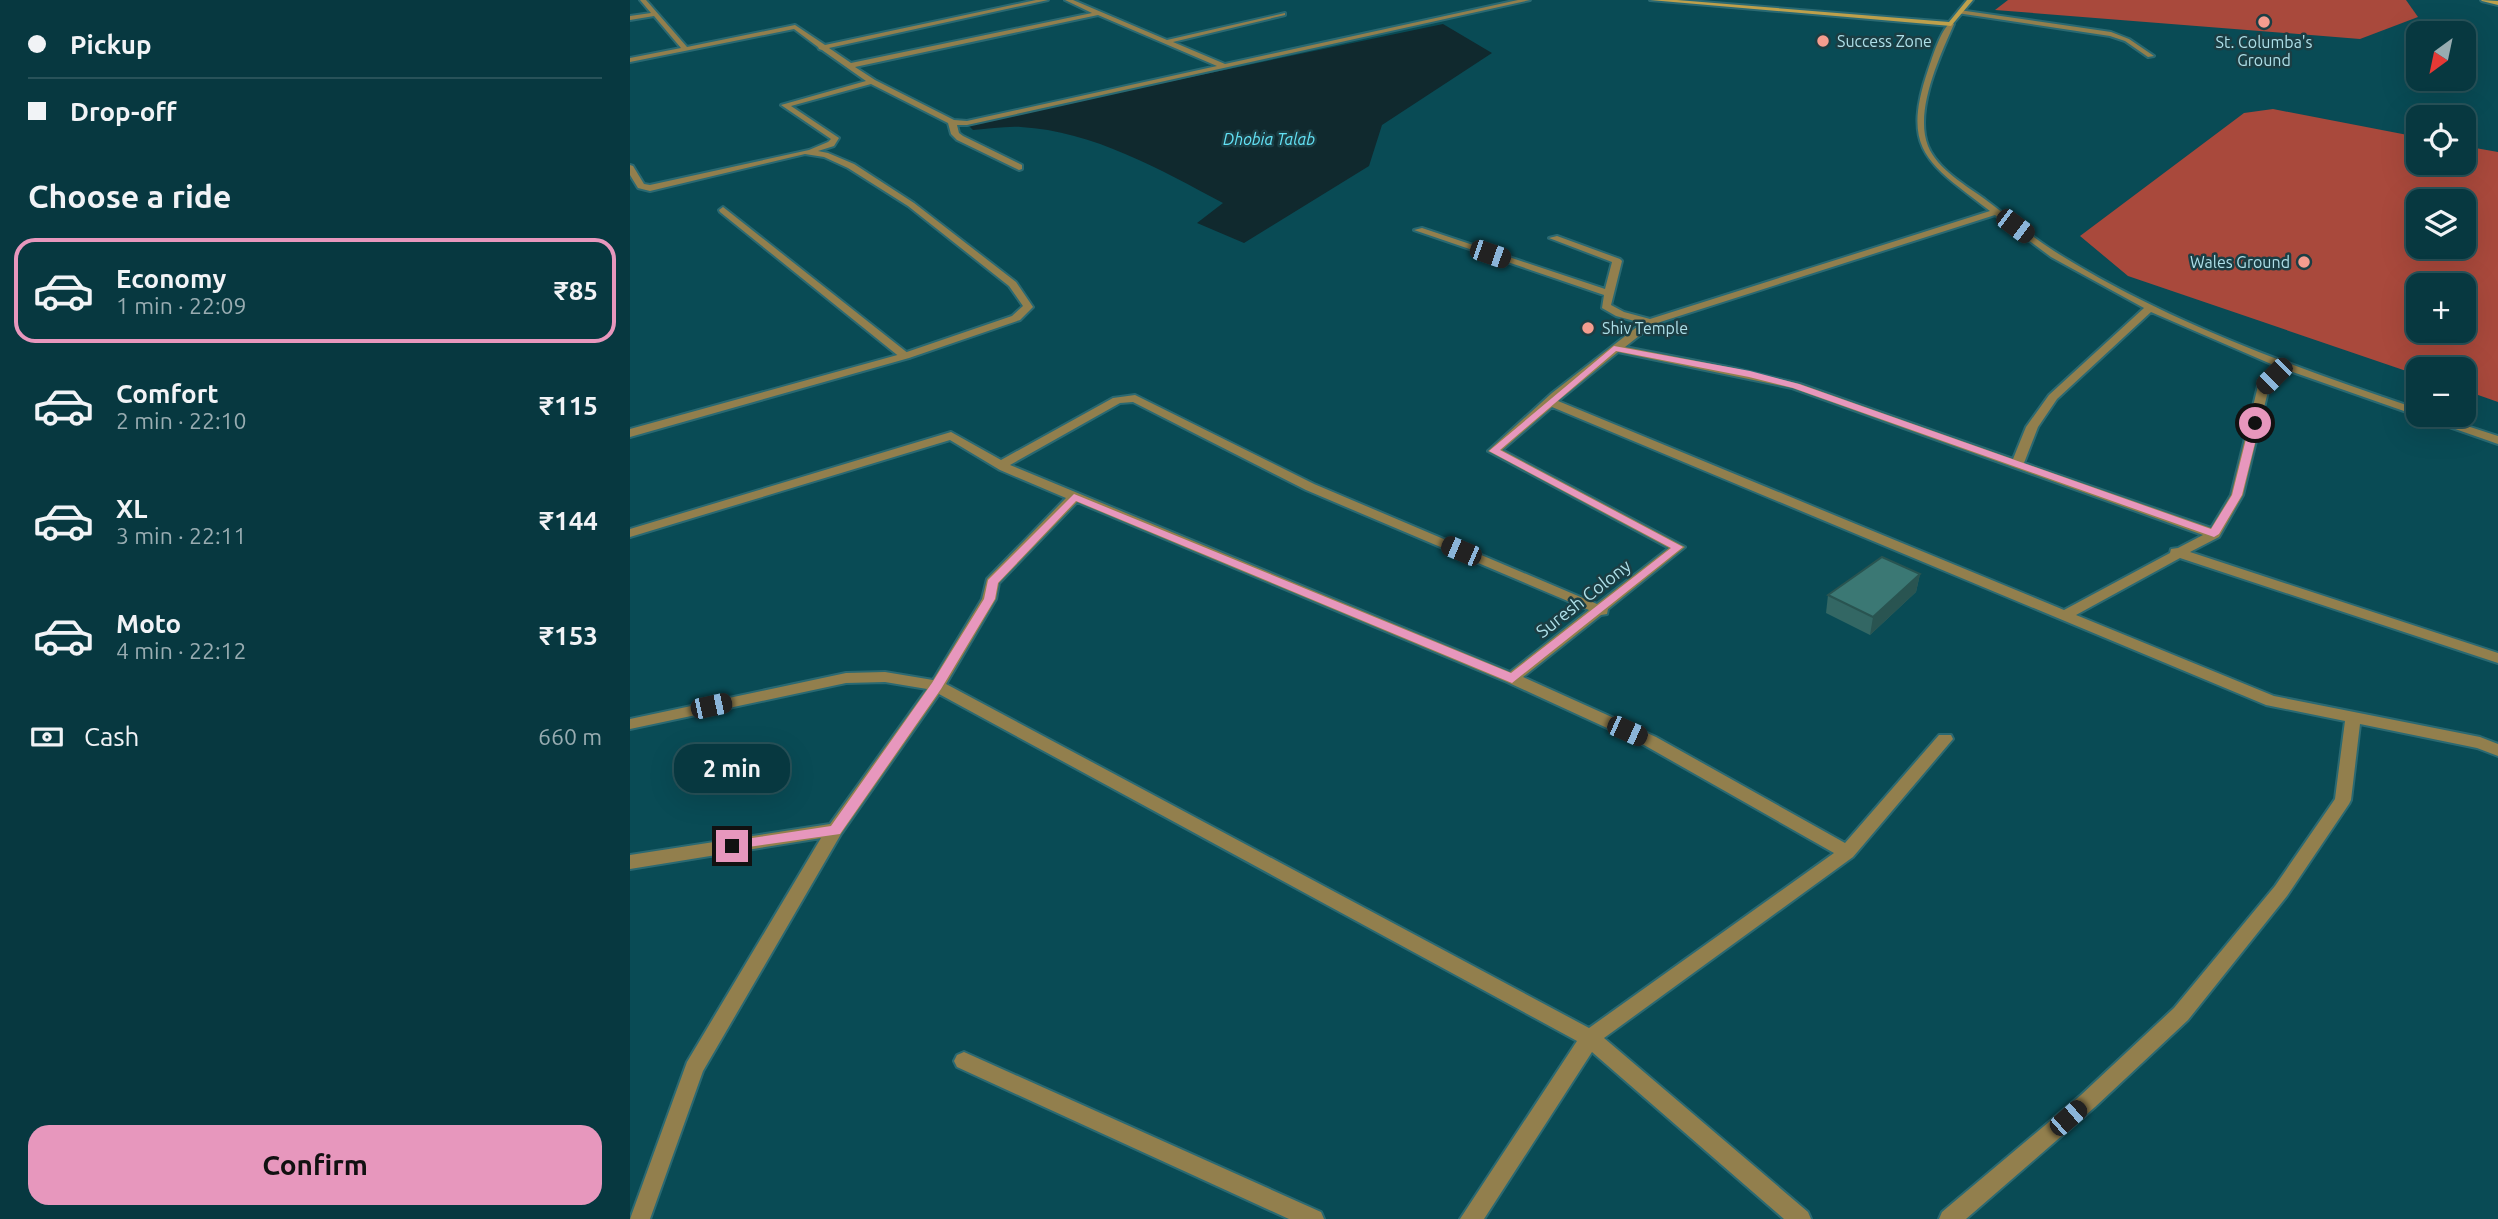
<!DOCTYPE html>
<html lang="en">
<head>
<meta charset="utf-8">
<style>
	:root { --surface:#073840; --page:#103f47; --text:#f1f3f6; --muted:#98acb1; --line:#285259; --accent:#e797bd }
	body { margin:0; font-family:Ubuntu,sans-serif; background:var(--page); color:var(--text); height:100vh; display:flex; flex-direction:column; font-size:26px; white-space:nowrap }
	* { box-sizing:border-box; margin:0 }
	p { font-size:23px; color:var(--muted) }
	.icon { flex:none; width:38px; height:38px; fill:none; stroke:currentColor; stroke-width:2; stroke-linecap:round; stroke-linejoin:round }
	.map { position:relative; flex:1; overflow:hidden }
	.sheet { display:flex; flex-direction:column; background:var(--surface); width:630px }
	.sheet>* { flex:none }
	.hud { display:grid; align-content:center; height:154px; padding:0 28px; background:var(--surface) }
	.needle { width:46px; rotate:213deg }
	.controls { position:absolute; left:1776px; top:21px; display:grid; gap:14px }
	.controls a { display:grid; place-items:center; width:70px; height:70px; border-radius:14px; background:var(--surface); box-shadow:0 7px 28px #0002,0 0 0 2px var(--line); font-size:35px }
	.end { position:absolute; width:32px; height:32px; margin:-16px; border:9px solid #e797bd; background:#111; box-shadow:0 0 0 4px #111 }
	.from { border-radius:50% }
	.bubble { position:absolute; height:49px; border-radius:21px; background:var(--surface); box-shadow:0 7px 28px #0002,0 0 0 2px var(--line); font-size:23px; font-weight:700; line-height:49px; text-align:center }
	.car { position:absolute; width:21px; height:42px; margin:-21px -10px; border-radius:9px; box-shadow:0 0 5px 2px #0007; background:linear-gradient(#222 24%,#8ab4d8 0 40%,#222 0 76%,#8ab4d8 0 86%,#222 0) }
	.hud b { display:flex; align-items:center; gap:24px; height:66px; font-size:26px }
	.hud b+b { border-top:2px solid var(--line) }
	.hud i { width:18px; height:18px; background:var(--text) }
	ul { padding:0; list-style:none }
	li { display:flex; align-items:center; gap:21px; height:105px; margin:0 14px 10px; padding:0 14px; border:4px solid transparent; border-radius:21px }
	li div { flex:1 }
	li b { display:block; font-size:26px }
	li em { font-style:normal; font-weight:700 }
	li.selected { border-color:var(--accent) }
	li>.icon { width:63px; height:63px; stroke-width:1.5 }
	h2 { padding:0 28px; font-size:32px; line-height:84px }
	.pay { display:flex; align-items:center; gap:18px; height:77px; padding:0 28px; font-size:26px }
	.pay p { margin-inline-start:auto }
	.cta { display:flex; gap:14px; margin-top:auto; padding:14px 28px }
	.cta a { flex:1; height:80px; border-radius:21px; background:var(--accent); color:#111; font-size:28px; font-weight:700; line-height:80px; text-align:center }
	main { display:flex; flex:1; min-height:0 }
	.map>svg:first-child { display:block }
	.green { fill:#a9493c; fill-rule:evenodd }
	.water { fill:#10292e }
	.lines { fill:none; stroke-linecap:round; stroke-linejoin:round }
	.service-casing { stroke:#2a6972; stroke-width:4 }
	.minor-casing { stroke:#2a6972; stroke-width:4 }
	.secondary-casing { stroke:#2a6972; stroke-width:4 }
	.service { fill:#927f4d; fill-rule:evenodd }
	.minor { fill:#927f4d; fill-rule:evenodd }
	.secondary { fill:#bea04b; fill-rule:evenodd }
	.wall { fill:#336764 }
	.shaded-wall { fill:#295451 }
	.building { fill:#3b7874; stroke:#295451; stroke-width:2 }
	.route { fill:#e797bd }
	.poi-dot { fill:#f59d8f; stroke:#1b3e44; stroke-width:2.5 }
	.labels { text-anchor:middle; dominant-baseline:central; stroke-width:5; stroke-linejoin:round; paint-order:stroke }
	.far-poi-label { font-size:16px; fill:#aedfe8; stroke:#1b3e44; text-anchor:start }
	.far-water-label { font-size:16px; font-style:italic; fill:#63e2f6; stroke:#1b3e44 }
	.street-label { font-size:18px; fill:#aedfe8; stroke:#1b3e44 }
</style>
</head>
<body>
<main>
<section class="sheet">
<div class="hud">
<b><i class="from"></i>Pickup</b>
<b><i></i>Drop-off</b>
</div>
<h2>Choose a ride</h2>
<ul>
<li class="selected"><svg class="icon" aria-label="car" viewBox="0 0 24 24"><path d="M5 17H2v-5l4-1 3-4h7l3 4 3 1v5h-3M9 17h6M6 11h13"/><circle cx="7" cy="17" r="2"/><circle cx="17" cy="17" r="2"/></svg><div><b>Economy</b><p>1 min · 22:09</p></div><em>₹85</em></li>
<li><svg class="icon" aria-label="car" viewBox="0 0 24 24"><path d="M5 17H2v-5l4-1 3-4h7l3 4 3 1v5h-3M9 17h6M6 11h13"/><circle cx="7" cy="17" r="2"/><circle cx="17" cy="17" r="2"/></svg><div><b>Comfort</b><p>2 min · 22:10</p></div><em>₹115</em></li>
<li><svg class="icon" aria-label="car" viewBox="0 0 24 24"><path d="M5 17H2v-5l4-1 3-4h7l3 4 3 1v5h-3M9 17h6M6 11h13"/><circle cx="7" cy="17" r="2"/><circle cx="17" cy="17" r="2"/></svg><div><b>XL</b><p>3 min · 22:11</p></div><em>₹144</em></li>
<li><svg class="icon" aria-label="car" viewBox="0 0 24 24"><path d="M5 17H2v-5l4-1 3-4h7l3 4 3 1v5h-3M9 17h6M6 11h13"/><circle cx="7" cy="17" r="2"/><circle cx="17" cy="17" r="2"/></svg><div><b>Moto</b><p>4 min · 22:12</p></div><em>₹153</em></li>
</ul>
<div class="pay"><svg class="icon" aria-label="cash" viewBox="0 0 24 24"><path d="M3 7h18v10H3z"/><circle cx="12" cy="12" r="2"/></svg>Cash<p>660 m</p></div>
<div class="cta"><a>Confirm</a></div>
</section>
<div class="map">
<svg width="1868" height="1219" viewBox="0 0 1868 1219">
	<rect width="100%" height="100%" fill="#094b55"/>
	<!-- green -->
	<g class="green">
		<path d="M1378 0H1776L1788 17 1730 39 1365 10Z"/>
		<path d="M1643 109 1788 137V163H1834V146L1868 152V402L1834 390V369H1788V375L1498 276 1450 236 1614 113ZM1788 201H1834V247H1788ZM1834 285V331H1788V285Z"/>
	</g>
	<!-- water -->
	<path class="water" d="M813 24 862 53 752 125 739 166 614 243 567 223 593 203C531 170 463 131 391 127 376 126 359 129 343 130L337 124Z"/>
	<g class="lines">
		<defs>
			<g id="service">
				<path d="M1329 10 1481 32 1499 39 1524 56 1518 57 1495 41 1480 36 1327 13Z"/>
				<path d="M93 207 279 354V358H271L90 212 89 210Z"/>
			</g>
			<g id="minor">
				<path d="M10 0H16L57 47 165 25 195 45 406 0H418L199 48 221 63 462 13 435 0H443L537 40 655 13V15L543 42 595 64 888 0H900L337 125H327L329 133 333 136 392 165V169L389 170 327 140 321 134 318 123 241 84 161 106 209 138 204 146 188 151 198 153 224 164 284 203 386 282 403 307 390 320 279 358 0 437V429L271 354 382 316 393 306 379 286 278 206 218 168 194 157 175 154 20 191 8 188 0 175V165L3 166 14 184 20 185 179 150 198 142 201 139 151 105 236 81 192 50 189 49 188 47 164 29 0 62V58L51 48 24 16 0 20V16L21 13ZM468 15 587 66 337 121 324 120 245 80 225 67Z"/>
				<path d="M1321 22 1324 24C1310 56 1284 111 1298 146 1307 169 1337 186 1356 200 1379 217 1400 236 1424 251 1536 322 1664 367 1788 409V415H1803L1868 436V444L1657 370 1639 387 1613 495 1589 537 1560 552 1868 653V663L1550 558 1446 615 1644 696 1850 737 1868 744V756L1847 748 1730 724 1721 800 1719 804 1657 896 1558 1020 1465 1107 1336 1219H1309L1312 1212 1451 1095 1544 1008 1645 886 1705 799 1715 721 1636 705 922 407 872 450 1055 547 978 609 977 614 971 615 893 677 1026 737 1215 843 1309 735H1321L1323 739 1223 857 974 1038 1178 1212 1181 1219H1154L962 1052 854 1219H830L947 1041 309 694 211 834 73 1071 20 1219H0L57 1062 191 838 0 869V855L200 824 297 689 255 682 216 683 0 729V719L216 673 255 672 303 680 352 599 357 579 436 498 370 470 320 440 0 537V529L321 432 371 460 483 398 505 395 684 484 967 604 1039 548 858 451 922 393 1012 323 986 316 972 308 974 295 784 230 792 228 975 289 982 262 919 238 927 236 990 259 992 261 981 305 994 312 1020 319 1360 211C1300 164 1270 152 1298 70 1303 56 1310 31 1321 22ZM1365 215 1421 257 1514 308 1419 395 1396 427 1383 459 1170 384 1103 368 995 347 1024 324ZM1521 312 1648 367 1628 386 1601 495 1581 528 1394 463 1408 427 1427 399ZM988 352 1162 388 1573 535 1548 548 1541 549 1540 553 1434 610 928 401ZM503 402 676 490 959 610 880 672 380 465 490 403ZM447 502 877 682 1014 745 1204 853 959 1028 316 684 366 599 369 583Z"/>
				<path d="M334 1052 691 1212 694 1219H659L327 1067 324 1061 327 1055Z"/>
			</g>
			<g id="secondary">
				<path d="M1020 0H1047L1319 22 1337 0H1343L1321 26Z"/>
				<path d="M1851 0 1868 1V5L1852 1Z"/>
			</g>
		</defs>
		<!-- service casing -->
		<use href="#service" class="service-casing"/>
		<!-- minor casing -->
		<use href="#minor" class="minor-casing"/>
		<!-- secondary casing -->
		<use href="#secondary" class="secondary-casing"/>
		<!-- service -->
		<use href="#service" class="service"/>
		<!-- minor -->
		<use href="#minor" class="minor"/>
		<!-- secondary -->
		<use href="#secondary" class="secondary"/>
	</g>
	<!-- wall -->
	<path class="wall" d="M1290 574 1286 592 1240 635 1196 613 1198 595Z"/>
	<!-- shaded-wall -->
	<path class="shaded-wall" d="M1290 574 1286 592 1240 635 1243 617Z"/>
	<!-- building -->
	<path class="building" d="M1252 557 1290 574 1243 617 1198 595Z"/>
	<!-- route -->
	<path class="route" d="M984 346 1120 371 1169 384 1581 529 1602 495 1620 423 1625 420 1630 423 1612 495 1589 534 1584 537 1163 388 1119 377 986 351 870 450 1053 547 882 683 446 501 368 583 365 599 311 689 210 834 97 850V842L102 841 201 826 302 683 354 599 358 580 444 494 881 673 1041 548 859 451Z"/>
	<!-- markers -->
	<g class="poi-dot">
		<circle cx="1634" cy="22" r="7"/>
		<circle cx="1193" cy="41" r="7"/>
		<circle cx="1674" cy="262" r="7"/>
		<circle cx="958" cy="328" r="7"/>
	</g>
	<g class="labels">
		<!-- far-poi labels -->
		<g class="far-poi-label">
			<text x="1207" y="41">Success Zone</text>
			<text x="1634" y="42" text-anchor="middle">St. Columba's<tspan x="1634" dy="18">Ground</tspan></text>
			<text x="1660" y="262" text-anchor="end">Wales Ground</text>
			<text x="972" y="328">Shiv Temple</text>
		</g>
		<!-- far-water labels -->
		<g class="far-water-label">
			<text x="639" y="139">Dhobia Talab</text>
		</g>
		<!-- street labels -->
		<g class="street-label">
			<text transform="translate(953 598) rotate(-38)">Suresh Colony</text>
		</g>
	</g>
</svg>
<div class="controls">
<a><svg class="needle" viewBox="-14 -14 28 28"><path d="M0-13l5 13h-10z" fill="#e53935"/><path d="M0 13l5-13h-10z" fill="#98acb1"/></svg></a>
<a><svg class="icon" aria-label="locate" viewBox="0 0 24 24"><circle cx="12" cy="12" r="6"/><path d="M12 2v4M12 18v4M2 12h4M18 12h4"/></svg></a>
<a><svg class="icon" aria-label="layers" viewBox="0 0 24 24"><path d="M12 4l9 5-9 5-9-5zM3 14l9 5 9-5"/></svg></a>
<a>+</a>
<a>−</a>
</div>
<i class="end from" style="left:1625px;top:423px"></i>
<i class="end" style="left:102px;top:846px"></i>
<div class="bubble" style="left:44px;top:744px;width:116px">2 min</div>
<i class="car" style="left:1385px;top:226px;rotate:127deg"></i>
<i class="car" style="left:860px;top:254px;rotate:109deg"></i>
<i class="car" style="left:1644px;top:376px;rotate:225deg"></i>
<i class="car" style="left:831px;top:551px;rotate:293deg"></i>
<i class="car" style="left:81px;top:706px;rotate:78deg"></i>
<i class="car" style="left:997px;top:731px;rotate:114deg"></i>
<i class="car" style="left:1438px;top:1118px;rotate:49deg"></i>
</div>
</main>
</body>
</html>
